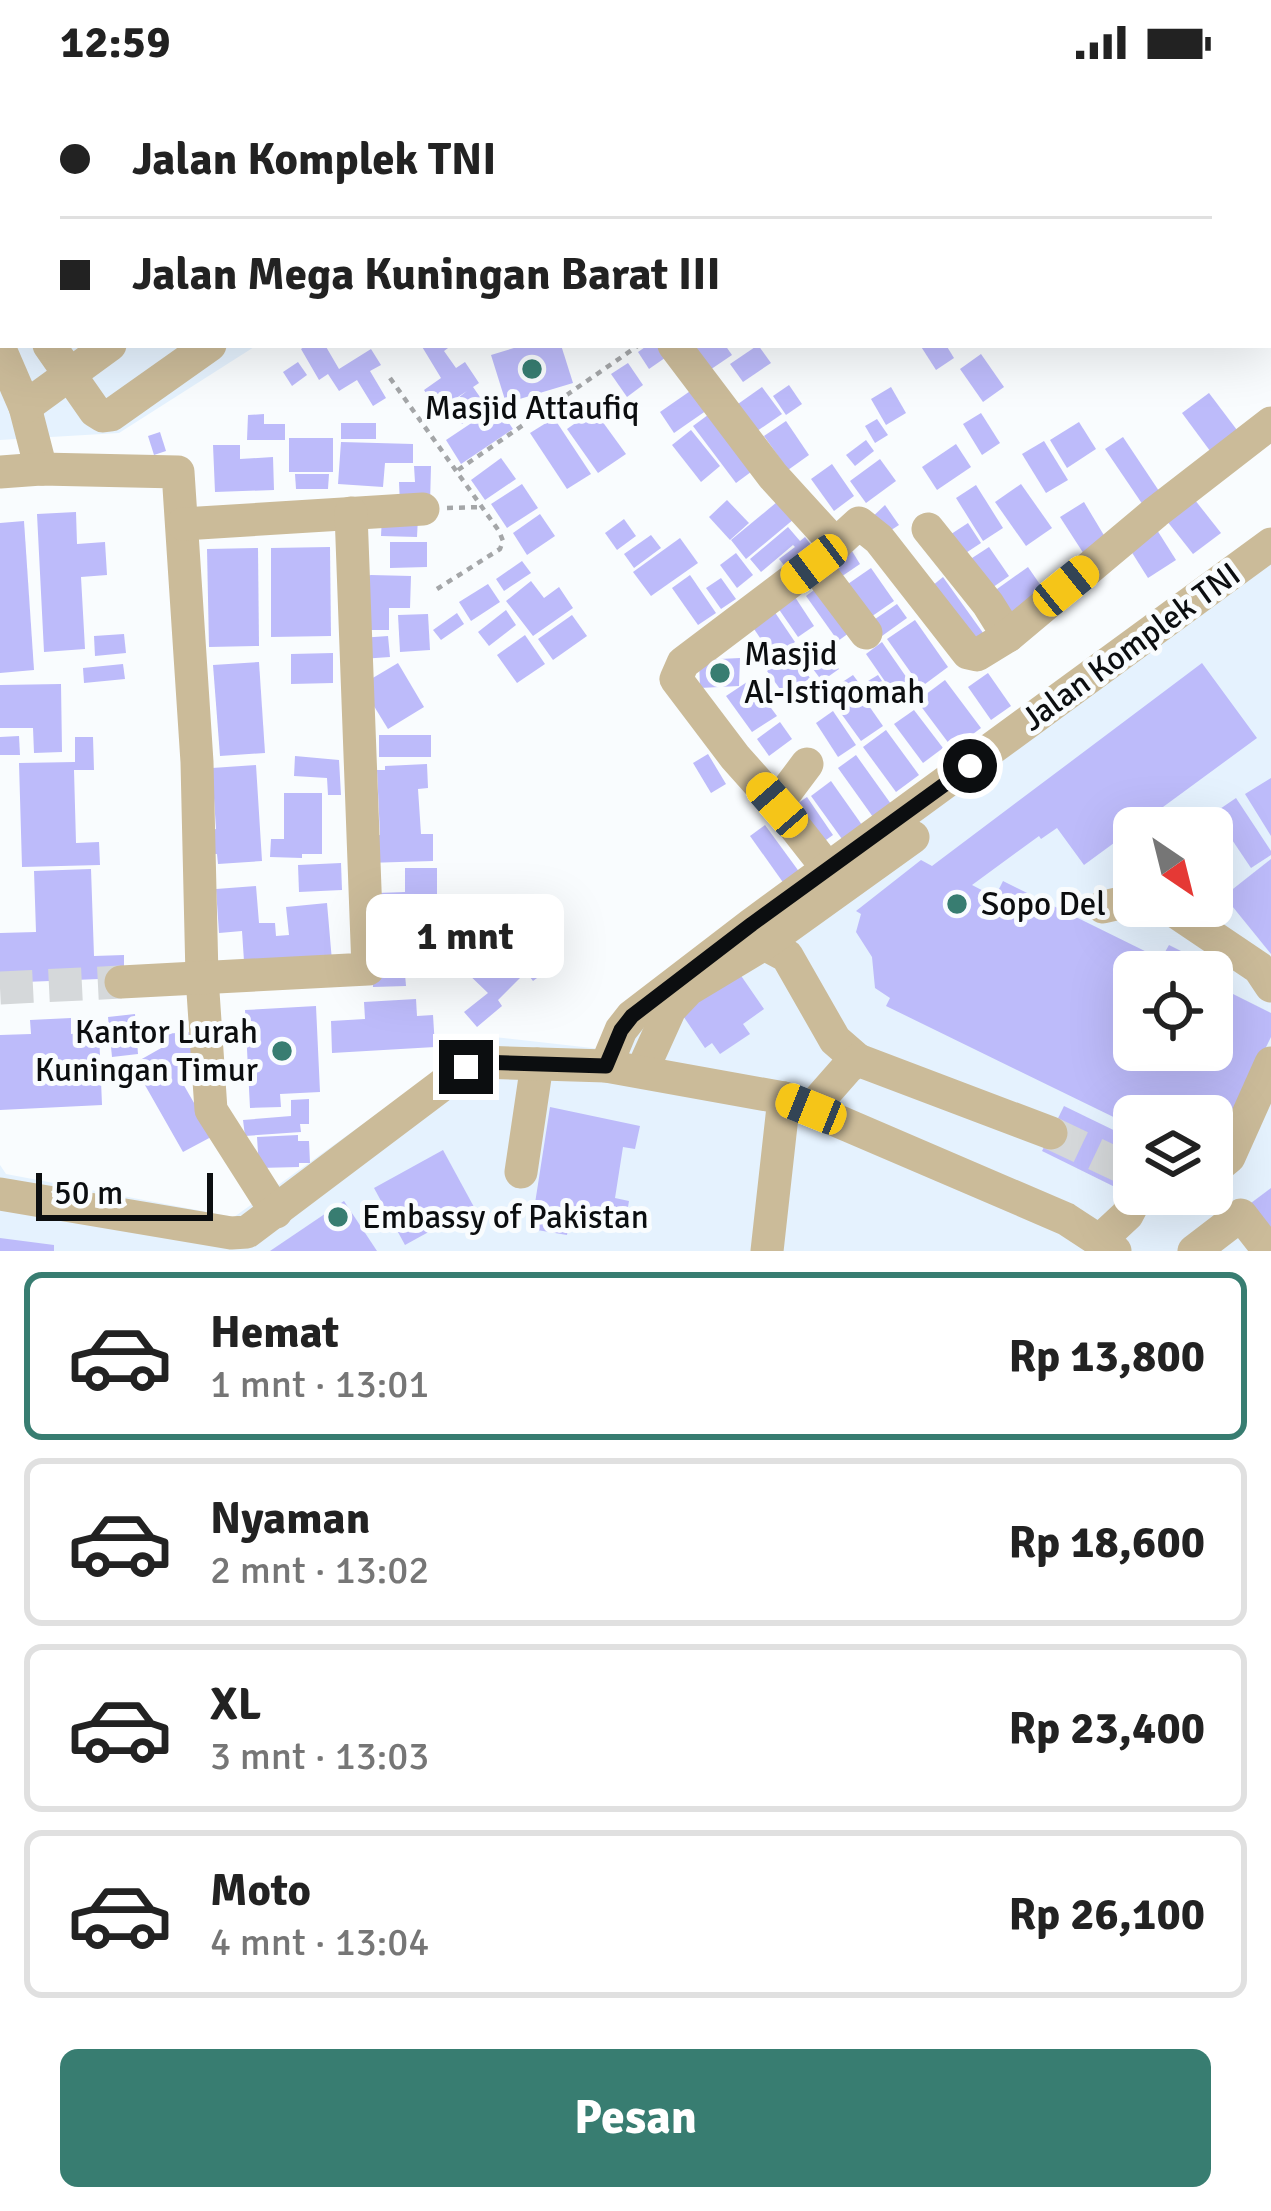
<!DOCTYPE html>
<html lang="id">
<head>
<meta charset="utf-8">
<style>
	:root { --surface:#fff; --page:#f6f6f6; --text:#222; --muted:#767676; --line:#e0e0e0; --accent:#387d71 }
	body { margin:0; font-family:Signika,sans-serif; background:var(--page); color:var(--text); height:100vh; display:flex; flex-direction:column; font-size:45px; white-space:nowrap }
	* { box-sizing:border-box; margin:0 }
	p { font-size:39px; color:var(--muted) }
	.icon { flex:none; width:66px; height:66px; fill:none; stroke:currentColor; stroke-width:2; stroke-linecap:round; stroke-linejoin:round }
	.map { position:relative; height:1167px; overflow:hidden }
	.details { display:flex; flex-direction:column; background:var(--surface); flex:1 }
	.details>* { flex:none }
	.guide { position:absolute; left:0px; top:0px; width:1272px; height:264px; box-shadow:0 12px 48px #0002; display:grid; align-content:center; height:264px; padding:0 60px; background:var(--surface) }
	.needle { width:78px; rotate:145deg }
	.controls { position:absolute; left:1113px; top:723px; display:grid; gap:24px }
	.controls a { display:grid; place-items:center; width:120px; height:120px; border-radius:18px; background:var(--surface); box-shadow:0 12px 48px #0002; font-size:60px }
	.scale { position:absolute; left:36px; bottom:30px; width:177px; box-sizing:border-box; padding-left:12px; border:6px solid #0c0e10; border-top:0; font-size:33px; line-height:42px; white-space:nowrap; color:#0c0e10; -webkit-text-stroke:9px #f9fcfe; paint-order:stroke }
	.end { position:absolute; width:54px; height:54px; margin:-27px; border:15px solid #0c0e10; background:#fff; box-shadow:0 0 0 6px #fff }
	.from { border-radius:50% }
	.bubble { position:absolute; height:84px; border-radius:18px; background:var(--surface); box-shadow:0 12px 48px #0002; font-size:39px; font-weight:700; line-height:84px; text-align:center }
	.car { position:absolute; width:36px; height:72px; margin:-36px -18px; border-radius:15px; box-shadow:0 0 9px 3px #0007; background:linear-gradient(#f5c518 24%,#345 0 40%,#f5c518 0 76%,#345 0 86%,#f5c518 0) }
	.guide b { display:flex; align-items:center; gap:42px; height:114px; font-size:45px }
	.guide b+b { border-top:3px solid var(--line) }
	.guide i { width:30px; height:30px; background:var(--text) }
	ul { padding:21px 0 0; list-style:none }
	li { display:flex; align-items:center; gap:36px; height:168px; margin:0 24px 18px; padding:0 36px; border:6px solid var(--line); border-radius:18px }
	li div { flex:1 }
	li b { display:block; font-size:45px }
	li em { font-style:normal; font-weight:700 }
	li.on { border-color:var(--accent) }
	li>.icon { width:108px; height:108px; stroke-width:1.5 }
	.cta { display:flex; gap:24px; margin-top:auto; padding:24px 60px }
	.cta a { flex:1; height:138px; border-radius:18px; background:var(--accent); color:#fff; font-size:48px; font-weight:700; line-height:138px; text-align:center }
	.status { display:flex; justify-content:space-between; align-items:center; height:84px; padding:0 60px; background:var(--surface); direction:ltr }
	.status svg { height:33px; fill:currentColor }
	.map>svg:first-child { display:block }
	.built { fill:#e5f2fe; fill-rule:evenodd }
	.building { fill:#bdbbfa; fill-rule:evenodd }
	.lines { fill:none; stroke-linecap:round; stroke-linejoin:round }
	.minor-tunnel { stroke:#d5d8da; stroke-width:33; stroke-dasharray:33 16; stroke-linecap:butt }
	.path { stroke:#a4a6a8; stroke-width:4.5; stroke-dasharray:6 6; stroke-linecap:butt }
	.minor { stroke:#cbbb99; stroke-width:33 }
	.route { stroke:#0c0e10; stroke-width:15 }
	.poi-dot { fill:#387d71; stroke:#f9fcfe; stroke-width:4.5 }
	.labels { text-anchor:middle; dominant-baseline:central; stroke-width:10; stroke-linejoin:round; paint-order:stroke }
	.poi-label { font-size:33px; fill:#0c0e10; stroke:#f9fcfe; text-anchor:start }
	.street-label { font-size:33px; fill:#0c0e10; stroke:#f9fcfe }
</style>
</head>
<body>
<div class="status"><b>12:59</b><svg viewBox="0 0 49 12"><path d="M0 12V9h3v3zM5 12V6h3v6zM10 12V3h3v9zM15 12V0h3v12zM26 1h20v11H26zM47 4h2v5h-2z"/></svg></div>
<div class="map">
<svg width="1271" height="1167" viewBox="0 0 1271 1167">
	<rect width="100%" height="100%" fill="#f9fcfe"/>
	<!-- built -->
	<g class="built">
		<path d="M0 0H1271V262L1267 261H1269V3H3V261H257L119 349 0 356Z"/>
		<path d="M1271 447V1167H0V1081L6 1090 234 1133 485 952 610 966ZM1134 744H1212V822H1134ZM1134 888H1212V966H1134ZM1134 1032H1212V1110H1134Z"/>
	</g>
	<!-- building -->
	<g class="building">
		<path d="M307 261H325L339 285 371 265 381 281 370 287 386 314 373 322 357 296 339 307 328 290 319 296 301 265Z"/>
		<path d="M421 261H452L444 267 456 284 465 278 479 299 473 303 487 323 462 340 449 321 467 307 438 326 424 306 441 294Z"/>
		<path d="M524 261H561L573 299 506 319 491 271Z"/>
		<path d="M648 261H666L672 269 649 285 638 268Z"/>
		<path d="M698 261H725L732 271 701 292 686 270Z"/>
		<path d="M758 261 771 279 743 298 730 280Z"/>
		<path d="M920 261H946L954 274 936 286Z"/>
		<path d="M981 270 1004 303 983 318 960 285Z"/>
		<path d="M298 278 307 291 292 302 283 288Z"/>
		<path d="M628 279 643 301 627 313 611 290Z"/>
		<path d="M789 301 802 320 786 331 773 312Z"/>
		<path d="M696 303 710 324 674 349 660 328Z"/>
		<path d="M762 303 782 330 747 354 728 327Z"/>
		<path d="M891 303 906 329 886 341 871 315Z"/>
		<path d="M1209 309 1243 354 1216 375 1182 329Z"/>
		<path d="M497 322 513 345 461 380 446 356Z"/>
		<path d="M594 326 626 370 598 389 567 345Z"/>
		<path d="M712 328 755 385 736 399 693 342Z"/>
		<path d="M981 329 1000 359 982 371 963 340Z"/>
		<path d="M264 330V340H285V356H247L248 331Z"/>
		<path d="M554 334 591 390 567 405 530 349Z"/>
		<path d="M877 335 888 351 875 359 865 342Z"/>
		<path d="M786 337 809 371 788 386 764 352Z"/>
		<path d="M1079 338 1096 365 1067 384 1050 356Z"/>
		<rect x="341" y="339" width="35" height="16"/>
		<path d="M691 346 720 382 701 398 672 361Z"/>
		<path d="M160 348 166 367 154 371 148 352Z"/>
		<path d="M1123 353 1163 413 1145 424 1105 365Z"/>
		<rect x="289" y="354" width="44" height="34"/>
		<path d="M866 356 874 367 855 382 846 371Z"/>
		<path d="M1044 357 1068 396 1046 409 1022 370Z"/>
		<path d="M341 358 413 360V379H385L383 403 338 400Z"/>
		<path d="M956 360 971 383 937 406 922 383Z"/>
		<path d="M213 361H240V375L273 373 274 406 215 408Z"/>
		<path d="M501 374 516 395 485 416 471 396Z"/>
		<path d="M880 375 896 397 866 419 850 397Z"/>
		<path d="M832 380 854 412 834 427 811 395Z"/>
		<path d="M414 382H431L430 420 400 421 399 398H415Z"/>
		<path d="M295 390H329L328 405H296Z"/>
		<path d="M522 400 538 424 507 444 491 420Z"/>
		<path d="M1021 400 1052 444 1026 462 995 418Z"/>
		<path d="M976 401 1003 444 983 457 956 414Z"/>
		<path d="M1191 411 1221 449 1193 470 1163 432Z"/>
		<path d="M727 416 749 439 730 456 709 433Z"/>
		<path d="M777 418 794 435 746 475 731 456Z"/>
		<path d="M1084 418 1111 463 1091 481 1060 433Z"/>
		<path d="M885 421 899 441 882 452 868 437Z"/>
		<path d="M76 428 77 460 105 458 107 491 81 493 85 565 44 568 37 430Z"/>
		<path d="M540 430 555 452 527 471 513 449Z"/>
		<path d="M382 432 418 433 417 453 381 452Z"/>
		<path d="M624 435 636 452 617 466 605 449Z"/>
		<path d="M24 437 34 586 0 589V439Z"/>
		<path d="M1152 438 1176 476 1148 494 1124 456Z"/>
		<path d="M968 439 981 459 955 476 942 456Z"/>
		<path d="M788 443 800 457 805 453 818 470 794 494 779 475 795 463 793 461 761 488 750 475Z"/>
		<path d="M651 451 661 464 634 484 624 470Z"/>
		<path d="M680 454 698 479 651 512 633 488Z"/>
		<path d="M390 458H427V483L390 484Z"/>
		<path d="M847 459 860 480 832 499 818 478Z"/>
		<path d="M330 463 331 552 271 553V464Z"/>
		<path d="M989 463 1009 492 989 506 969 476Z"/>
		<path d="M258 464 259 562 209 563 207 465Z"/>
		<path d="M736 469 753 491 737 504 720 481Z"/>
		<path d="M522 477 531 489 504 507 496 495Z"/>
		<path d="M1028 483 1048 512 1011 540 990 510Z"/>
		<path d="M871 484 894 517 868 535 845 502Z"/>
		<path d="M371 491 411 492 410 524H389V546H366V492Z"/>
		<path d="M690 491 716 529 698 541 672 504Z"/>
		<path d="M943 493 991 560 975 568 926 507Z"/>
		<path d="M721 494 736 515 721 525 706 504Z"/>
		<path d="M531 497 544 514 559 503 573 524 533 552 506 517Z"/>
		<path d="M825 498 857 543 838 557 806 512Z"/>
		<path d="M488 500 500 518 471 537 459 518Z"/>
		<path d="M795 513 814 542 798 553 778 524Z"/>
		<path d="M897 520 907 534 875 557 865 542Z"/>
		<path d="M506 526 516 541 489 562 478 548Z"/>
		<path d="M774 527 795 558 773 573 752 542Z"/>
		<path d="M457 529 464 540 441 556 433 546Z"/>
		<path d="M428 530 430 566 400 568 398 531Z"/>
		<path d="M572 531 587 552 553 576 538 555Z"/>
		<path d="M915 536 948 583 921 603 887 555Z"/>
		<path d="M124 550 126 569 95 572 94 552Z"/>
		<path d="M525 551 545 580 517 599 497 571Z"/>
		<path d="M388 552 390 573 361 575 360 554Z"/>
		<path d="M882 558 909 597 893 609 866 570Z"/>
		<path d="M824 565 839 585 822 597 807 577Z"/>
		<path d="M333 569V599L291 600V570Z"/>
		<path d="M793 569 810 594 785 612 767 587Z"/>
		<path d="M740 574 739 602 700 604 699 576Z"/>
		<path d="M259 578 265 669 220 672 213 581Z"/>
		<path d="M398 579 424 623 388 645 361 601Z"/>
		<path d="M1202 579 1257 654 1084 781 1057 744 1041 755 1039 752 972 801 995 813 1003 797 1161 875 1169 861 1231 892 1225 906 1271 929V953L1212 1073V1032H1134V1043L886 922 890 914 875 904 872 873 856 848 861 830 856 827 921 776 932 782ZM1134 888H1212V966H1134Z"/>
		<path d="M123 580 125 595 84 599 83 584Z"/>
		<path d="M988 589 1011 622 991 636 968 603Z"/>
		<path d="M853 591 862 603 835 622 826 609Z"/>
		<path d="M878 591 890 609 874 619 863 600Z"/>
		<path d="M750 596 777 632 752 648 726 612Z"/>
		<path d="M945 596 981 644 953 665 917 617Z"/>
		<path d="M61 600 62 668 34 669 33 644H0V601Z"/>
		<path d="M862 612 883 642 861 657 840 628Z"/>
		<path d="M914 626 943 664 923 679 894 640Z"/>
		<path d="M833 627 856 661 838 673 816 639Z"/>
		<path d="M780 638 792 655 769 672 757 655Z"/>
		<path d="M886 646 919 691 896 708 863 663Z"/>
		<rect x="379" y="651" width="52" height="22"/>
		<path d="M19 652 20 671H0V653Z"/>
		<path d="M75 653H93L94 686H74L76 759 99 758 100 781 22 783 19 679 75 678Z"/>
		<path d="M708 670 726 700 711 709 693 679Z"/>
		<path d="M856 671 891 720 873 733 838 684Z"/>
		<path d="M295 672 339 676 341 711H328L327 694 294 692Z"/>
		<path d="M427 680 428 704 418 705 421 750H433V777L366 779V752L380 751 377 686H385V682Z"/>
		<path d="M256 681 262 777 218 780 217 770H213L211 746 216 745 212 684Z"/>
		<path d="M1271 694V752L1245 710Z"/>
		<path d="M831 697 862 741 842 755 811 712Z"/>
		<path d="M284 709H322V770H302V774L270 773 271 755H284Z"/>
		<path d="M807 713 833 751 816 763 791 724Z"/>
		<path d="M1236 714 1271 767V771L1251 784 1214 729Z"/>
		<path d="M765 741 803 793 787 804 750 752Z"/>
		<path d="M1271 775V870L1224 812Z"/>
		<path d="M341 779 342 806 299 808 298 781Z"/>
		<path d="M405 784H437V851L472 849 471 869H452V888L405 890 406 902 373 903 372 875 405 873V859H378L377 809 405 808Z"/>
		<path d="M91 785 94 872 124 871V894L0 899V849L36 848 34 787Z"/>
		<path d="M256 802 259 839H275L276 852 289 851 286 823 327 819 332 877H244L242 847 219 849 216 805Z"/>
		<path d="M498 815 499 840 450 842 449 817Z"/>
		<path d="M500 849 516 865 535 851 557 879 533 897 526 888 498 916 502 922 477 943 464 928 488 909 463 885Z"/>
		<path d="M735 883 764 925 743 940 750 950 720 970 712 959 705 964 677 923Z"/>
		<path d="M416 915 417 932 433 931 435 963 332 969 331 937 365 935 364 918Z"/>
		<path d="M316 922 320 1008 280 1010 281 1023 250 1024 245 926Z"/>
		<path d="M135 930 138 970 112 973 108 933Z"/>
		<path d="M71 934V950L99 948 102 1021 0 1026V951L31 950 30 936Z"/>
		<path d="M191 948 195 997 182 998 213 1052 183 1068 133 980 163 963 162 950Z"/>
		<path d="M309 1015V1040H300L301 1048 245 1052 243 1036 291 1032V1016Z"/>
		<path d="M1064 1022 1134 1056V1080L1121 1106 1042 1067Z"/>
		<path d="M550 1023 640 1042 635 1065 623 1063 615 1114 629 1117 626 1135 571 1125 567 1151 531 1145Z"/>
		<path d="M298 1051V1057H309L310 1079H299V1083L259 1084 257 1053Z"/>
		<path d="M443 1066 474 1123 405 1161 374 1104Z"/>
		<path d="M1271 1104V1147L1251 1119Z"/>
		<path d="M344 1117 377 1167H270Z"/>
		<path d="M0 1154 54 1161V1167H0Z"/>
	</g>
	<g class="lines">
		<!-- minor-tunnel -->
		<g class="minor-tunnel">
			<path d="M0 904 121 898"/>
			<path d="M1051 1049 1131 1087"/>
		</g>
		<!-- path -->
		<g class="path">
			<path d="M390 294 499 447 503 457 500 465 437 505"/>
			<path d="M458 386 639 261"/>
			<path d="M447 424 483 423"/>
		</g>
		<!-- minor -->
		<g class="minor">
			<path d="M347 0V3"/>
			<path d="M229 3 232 0"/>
			<path d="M49 261 95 327 103 332 111 331 210 261"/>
			<path d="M674 261 773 392 836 461"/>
			<path d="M0 265 25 323 41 385"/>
			<path d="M25 323 110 261"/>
			<path d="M0 388 41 385 178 388 197 678 202 893 211 1026 276 1128"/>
			<path d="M183 440 423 425"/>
			<path d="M928 445 988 520 1008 552"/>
			<path d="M814 480 866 549"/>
			<path d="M777 720 807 680"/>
			<path d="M828 785 777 720 735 673 676 595 683 579 814 480 859 439 879 455 968 569 977 571 1008 552 1156 428 1271 339"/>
			<path d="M1167 822 1259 884 1271 902"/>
			<path d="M1103 823 1134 816"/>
			<path d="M764 860 787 872 835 956 858 976"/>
			<path d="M121 898 368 885 351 429"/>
			<path d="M606 982 621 946 632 932 752 840 1271 460"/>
			<path d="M642 987 670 925 689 905 764 860 913 753"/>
			<path d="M811 1025 847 984 858 976 1051 1049"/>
			<path d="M1212 1087 1229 1073 1271 979"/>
			<path d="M521 1088 537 980"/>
			<path d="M0 1110 231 1149 247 1148 466 983 479 978 606 982 784 1014 1066 1135 1115 1167"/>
			<path d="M1099 1157 1127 1131 1138 1110"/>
			<path d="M767 1167 784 1014"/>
			<path d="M1194 1167 1241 1131 1269 1167"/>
		</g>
	</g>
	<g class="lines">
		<!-- route -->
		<path class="route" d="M466 983 479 978 606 982 621 946 632 932 752 840 970 682"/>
	</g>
	<!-- markers -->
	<g class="poi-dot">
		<circle cx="532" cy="285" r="12"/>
		<circle cx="720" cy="589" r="12"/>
		<circle cx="957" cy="820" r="12"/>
		<circle cx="282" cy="967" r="12"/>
		<circle cx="338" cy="1133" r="12"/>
	</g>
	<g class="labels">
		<!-- poi labels -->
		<g class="poi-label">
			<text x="532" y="324" text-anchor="middle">Masjid Attaufiq</text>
			<text x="744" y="570">Masjid<tspan x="744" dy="38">Al-Istiqomah</tspan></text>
			<text x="981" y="820">Sopo Del</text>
			<text x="258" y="948" text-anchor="end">Kantor Lurah<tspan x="258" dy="38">Kuningan Timur</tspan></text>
			<text x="362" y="1133">Embassy of Pakistan</text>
		</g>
		<!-- street labels -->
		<g class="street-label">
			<text transform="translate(1131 563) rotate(-36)">Jalan Komplek TNI</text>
		</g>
	</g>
</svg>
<div class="controls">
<a><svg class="needle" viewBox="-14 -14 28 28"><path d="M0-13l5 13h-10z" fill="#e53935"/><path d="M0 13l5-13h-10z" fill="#767676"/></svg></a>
<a><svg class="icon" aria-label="locate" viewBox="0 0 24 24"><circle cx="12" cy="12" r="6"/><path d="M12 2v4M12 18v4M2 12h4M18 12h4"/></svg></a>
<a><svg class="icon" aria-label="layers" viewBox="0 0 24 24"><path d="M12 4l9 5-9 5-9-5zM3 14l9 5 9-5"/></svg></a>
</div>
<div class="scale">50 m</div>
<i class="end from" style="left:970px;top:682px"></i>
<i class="end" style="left:466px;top:983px"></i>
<div class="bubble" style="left:366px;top:810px;width:198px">1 mnt</div>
<i class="car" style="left:814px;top:480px;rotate:233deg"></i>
<i class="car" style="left:1066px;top:502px;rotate:51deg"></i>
<i class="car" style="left:777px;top:721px;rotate:319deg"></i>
<i class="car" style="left:811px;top:1025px;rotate:292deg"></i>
<div class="guide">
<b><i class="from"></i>Jalan Komplek TNI</b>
<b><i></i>Jalan Mega Kuningan Barat III</b>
</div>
</div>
<section class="details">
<ul>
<li class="on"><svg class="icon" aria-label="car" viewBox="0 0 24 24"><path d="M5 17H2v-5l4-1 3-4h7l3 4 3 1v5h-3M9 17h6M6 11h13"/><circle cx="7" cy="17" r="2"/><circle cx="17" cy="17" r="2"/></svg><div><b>Hemat</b><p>1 mnt · 13:01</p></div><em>Rp 13,800</em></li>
<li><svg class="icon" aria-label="car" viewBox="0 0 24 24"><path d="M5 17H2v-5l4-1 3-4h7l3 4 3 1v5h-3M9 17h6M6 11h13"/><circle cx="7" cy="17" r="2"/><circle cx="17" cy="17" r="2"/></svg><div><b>Nyaman</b><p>2 mnt · 13:02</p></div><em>Rp 18,600</em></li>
<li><svg class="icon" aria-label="car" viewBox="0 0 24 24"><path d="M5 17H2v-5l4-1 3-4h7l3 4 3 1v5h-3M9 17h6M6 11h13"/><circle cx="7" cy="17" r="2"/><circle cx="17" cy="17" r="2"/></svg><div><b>XL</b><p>3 mnt · 13:03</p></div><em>Rp 23,400</em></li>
<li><svg class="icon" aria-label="car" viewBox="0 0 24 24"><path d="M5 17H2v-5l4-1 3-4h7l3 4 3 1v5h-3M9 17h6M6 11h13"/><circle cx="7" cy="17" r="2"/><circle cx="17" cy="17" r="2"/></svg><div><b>Moto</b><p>4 mnt · 13:04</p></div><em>Rp 26,100</em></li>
</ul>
<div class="cta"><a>Pesan</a></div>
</section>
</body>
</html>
